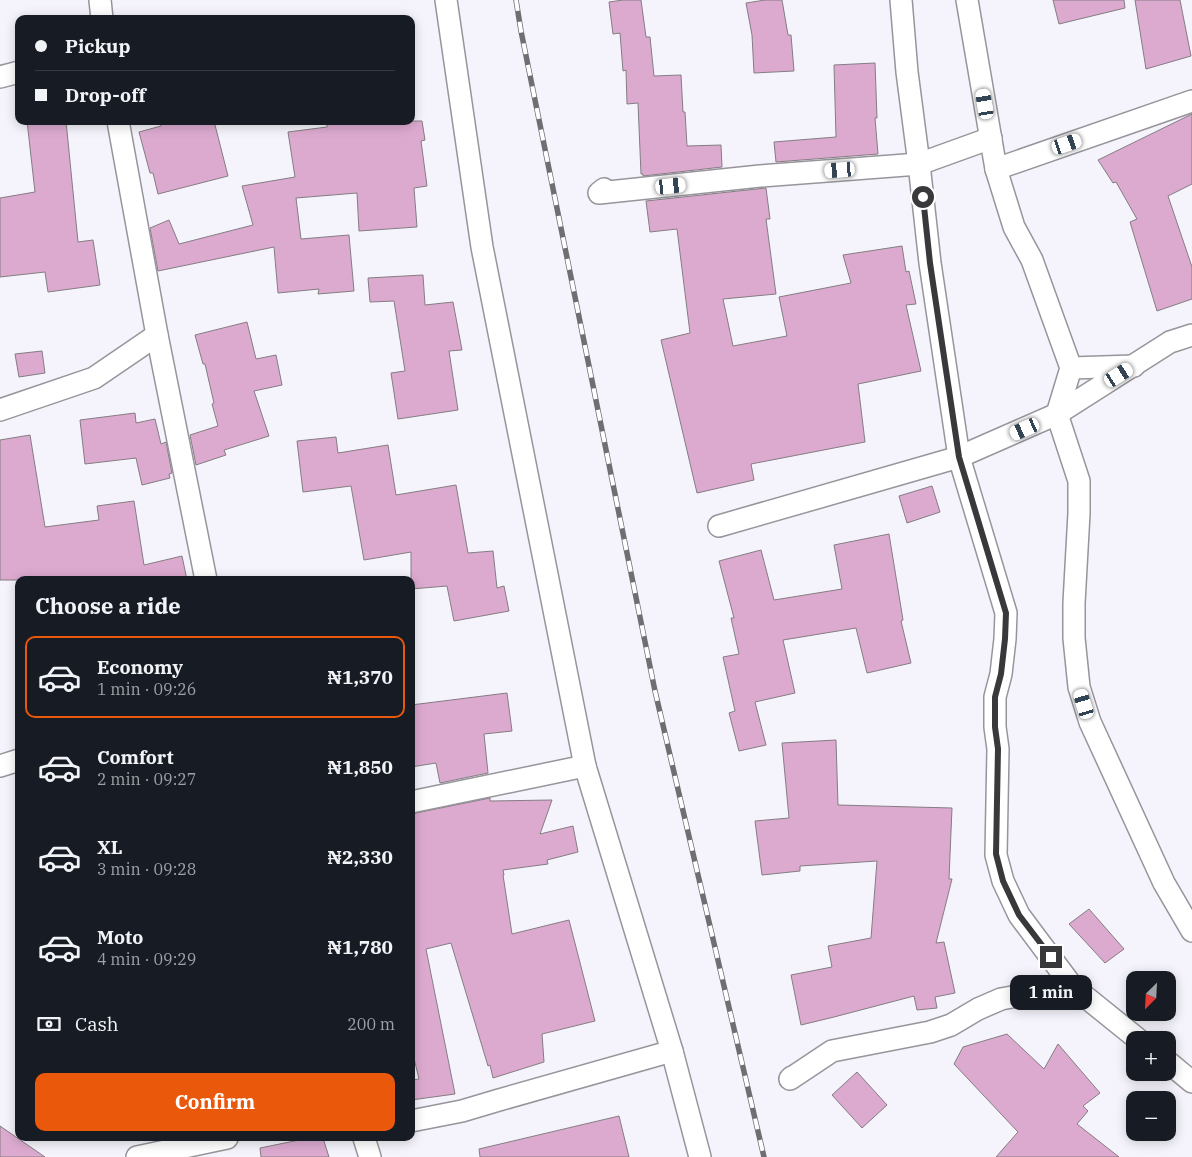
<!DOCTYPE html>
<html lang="en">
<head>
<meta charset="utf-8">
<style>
	:root { --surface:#171b24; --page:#242831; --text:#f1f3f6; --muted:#9ea1a6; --line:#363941; --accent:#ea580c }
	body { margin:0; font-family:"IBM Plex Serif",serif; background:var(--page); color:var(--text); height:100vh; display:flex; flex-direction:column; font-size:19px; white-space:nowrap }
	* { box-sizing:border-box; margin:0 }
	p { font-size:16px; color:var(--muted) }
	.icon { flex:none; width:28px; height:28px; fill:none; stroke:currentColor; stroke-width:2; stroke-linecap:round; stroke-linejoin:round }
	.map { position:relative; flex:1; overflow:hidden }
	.sheet { position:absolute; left:15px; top:576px; width:400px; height:565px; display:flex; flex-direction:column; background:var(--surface); border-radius:10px; box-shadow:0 2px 12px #0003 }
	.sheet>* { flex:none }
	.top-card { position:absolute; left:15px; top:15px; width:400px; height:110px; border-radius:10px; box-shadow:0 2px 12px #0003; display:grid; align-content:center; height:110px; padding:0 20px; background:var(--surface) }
	.needle { width:32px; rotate:204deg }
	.tools { position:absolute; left:1126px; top:971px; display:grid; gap:10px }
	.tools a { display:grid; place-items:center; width:50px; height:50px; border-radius:10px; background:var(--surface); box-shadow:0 2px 12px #0003; font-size:25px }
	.end { position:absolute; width:22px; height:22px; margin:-11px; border:6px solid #39383b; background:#fff; box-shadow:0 0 0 2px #fff }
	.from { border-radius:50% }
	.bubble { position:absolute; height:35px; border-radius:10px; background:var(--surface); box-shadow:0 2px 12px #0003; font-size:16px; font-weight:800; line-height:35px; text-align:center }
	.car { position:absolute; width:15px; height:30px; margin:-15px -8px; border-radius:6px; box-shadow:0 0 4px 1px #0007; background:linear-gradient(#fff 24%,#345 0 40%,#fff 0 76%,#345 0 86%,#fff 0) }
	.top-card b { display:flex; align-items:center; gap:18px; height:48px; font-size:19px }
	.top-card b+b { border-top:1px solid var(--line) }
	.top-card i { width:12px; height:12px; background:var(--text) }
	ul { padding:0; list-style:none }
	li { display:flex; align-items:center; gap:15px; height:82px; margin:0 10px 8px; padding:0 10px; border:2px solid transparent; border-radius:10px }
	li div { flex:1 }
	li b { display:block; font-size:19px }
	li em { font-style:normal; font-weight:800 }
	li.on { border-color:var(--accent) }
	li>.icon { width:45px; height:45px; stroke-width:1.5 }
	h2 { padding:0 20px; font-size:22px; line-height:60px }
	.pay { display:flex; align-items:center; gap:12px; height:55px; padding:0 20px; font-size:19px }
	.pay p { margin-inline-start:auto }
	.cta { display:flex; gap:10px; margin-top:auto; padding:10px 20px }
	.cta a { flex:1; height:58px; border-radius:10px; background:var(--accent); color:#fff; font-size:20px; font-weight:800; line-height:58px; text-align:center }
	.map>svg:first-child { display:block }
	.building { fill:#dcaacf; stroke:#847d82 }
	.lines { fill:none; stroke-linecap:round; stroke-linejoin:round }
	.street-casing { stroke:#97959b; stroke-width:24 }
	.street { stroke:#fff; stroke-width:21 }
	.rail-casing { stroke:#6f6e72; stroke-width:5.5 }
	.rail { stroke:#fff; stroke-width:4; stroke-dasharray:11; stroke-linecap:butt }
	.route { stroke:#39383b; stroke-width:6 }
</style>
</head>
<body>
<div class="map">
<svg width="1192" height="1157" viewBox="0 0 1192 1157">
	<rect width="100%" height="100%" fill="#f5f3fb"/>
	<!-- building -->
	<g class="building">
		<path d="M623 0H641L646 37H650L654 76 681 75 683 112H685L687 146 721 145 722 167 643 176V174H641L638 103 627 104 626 70 623 71 620 33 613 34 609 2Z"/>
		<path d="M765 0H782L788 35H791L794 71 754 73 752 35 746 3Z"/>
		<path d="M1053 0H1124L1125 8 1059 24Z"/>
		<path d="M1135 0H1180L1191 56 1146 69Z"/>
		<path d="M875 63 877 118H875L878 154 776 162 774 142 836 137 834 65Z"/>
		<path d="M1192 114V184L1168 196 1192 267V299L1157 311 1130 222 1137 219 1116 182 1113 183 1098 160Z"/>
		<path d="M27 121H66L78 242 93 240 100 285 48 292 45 272 0 277V198L35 192Z"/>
		<path d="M160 121H214L228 176 158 194 153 173H150L139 132 161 126Z"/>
		<path d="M327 121H422L425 140 421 141 427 186 414 188 417 227 359 231 357 193 296 198 301 239 349 235 354 291 318 294 319 289 278 293 274 247 158 271 150 228 169 220 179 244 253 225 242 186 295 177 288 132 327 127Z"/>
		<path d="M766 188 770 219H766L776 294 723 299 733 346 787 336 779 297 851 283 843 255 902 246 906 272 909 271 916 304 906 305 921 371 858 384 865 442 751 464 754 480 697 493 661 340 690 333 677 229 650 232 646 201Z"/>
		<path d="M423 275 425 305 453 302 462 350 449 351 458 410 398 419 391 373 405 371 394 301 370 302 368 278Z"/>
		<path d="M247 322 256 359 276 355 282 385 254 391 269 436 224 450 226 455 196 465 190 435 218 426 212 404 214 403 205 364H203L195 335Z"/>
		<path d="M42 351 45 373 19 377 15 354Z"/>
		<path d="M135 413 136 423 155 419 161 444 166 442 172 473 169 474 170 478 142 485 136 458 85 464 80 420Z"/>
		<path d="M30 435 45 527 99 520 97 506 134 501 144 565 182 556 187 580H0V440Z"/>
		<path d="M336 437 338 453 388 445 396 495 456 485 468 553 493 551 497 588 504 586 509 611 454 621 447 586 411 589V552L364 560 351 486 303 492 297 441Z"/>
		<path d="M932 486 940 512 907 523 899 496Z"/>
		<path d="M889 534 903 620 901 621 911 663 867 673 856 628 783 640 795 693 755 702 766 745 739 751 729 713 735 711 723 657 739 654 731 618H734L719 561 761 550 774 600 842 589 834 545Z"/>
		<path d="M507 693 512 731 484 734 488 773 440 783 436 763 411 767V705Z"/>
		<path d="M836 740 838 805 952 808 949 879H952L936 943 944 942 955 993 935 997 937 1008 917 1010 914 996 834 1017 801 1025 791 975 832 967 828 946 871 938 877 861 800 866V871L762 875 755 821 789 818 782 743Z"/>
		<path d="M490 798V801L552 800 540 834 573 826 578 852 547 860 548 864 503 870 504 875H503L512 934 569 920 595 1021 542 1034 544 1062 493 1078 490 1065 488 1066 451 943 426 949 455 1094 411 1100V1080L419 1079 411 1046V814Z"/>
		<path d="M1089 909 1124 949 1105 963 1069 924Z"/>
		<path d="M1007 1034 1044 1069 1058 1044 1100 1093 1083 1106 1088 1111 1077 1124 1119 1157H996L1018 1132 954 1064 963 1047Z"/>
		<path d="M857 1072 887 1105 862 1128 832 1095Z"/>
		<path d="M619 1116 629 1157H480L479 1149Z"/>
		<path d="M0 1126 45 1157H0Z"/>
		<path d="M309 1138H323L329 1157H261L260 1148Z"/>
	</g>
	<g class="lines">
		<defs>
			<g id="street">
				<path d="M100 0 102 19"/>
				<path d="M446 0 482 247 585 766 672 1051 700 1157"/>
				<path d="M901 0 907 72 919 164 930 263 959 457 1006 613 1005 639 1001 674 995 697V727L998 749 996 855 1003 881 1019 915 1072 986 1139 1040"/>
				<path d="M967 0 996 169 1014 227 1032 260 1071 368 1057 414 1079 481V513L1074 603V638L1079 687 1090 722 1164 883 1192 931"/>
				<path d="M0 77 19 72"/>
				<path d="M118 121 157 335 206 580"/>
				<path d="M996 169 1192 101"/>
				<path d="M604 189 599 193 760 176 919 164 991 138"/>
				<path d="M1071 368 1134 366"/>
				<path d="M0 410 94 378 157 335"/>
				<path d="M719 526 959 457 1057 414 1170 342 1192 335"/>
				<path d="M0 766 19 760"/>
				<path d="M411 802 585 766"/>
				<path d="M1168 1062 1192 1082"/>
				<path d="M792 1077 790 1079 832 1051 930 1032 951 1025 978 1009 1001 999 1072 986"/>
				<path d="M411 1121 462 1111 499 1100 672 1051"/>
				<path d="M364 1138 370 1157"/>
				<path d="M137 1157 227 1138"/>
			</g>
		</defs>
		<!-- street casing -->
		<use href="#street" class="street-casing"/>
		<!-- street -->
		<use href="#street" class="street"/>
		<defs>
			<path id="rail" d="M516 0 521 31 655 691 764 1157"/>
		</defs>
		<!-- rail casing -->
		<use href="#rail" class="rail-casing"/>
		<!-- rail -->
		<use href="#rail" class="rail"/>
	</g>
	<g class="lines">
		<!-- route -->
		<path class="route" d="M923 197 930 263 959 457 1006 613 1005 639 1001 674 995 697V727L998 749 996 854 1003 881 1019 915 1051 957"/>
	</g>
</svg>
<div class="tools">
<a><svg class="needle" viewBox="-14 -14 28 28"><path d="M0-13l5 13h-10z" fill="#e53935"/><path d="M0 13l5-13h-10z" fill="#9ea1a6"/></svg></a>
<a>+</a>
<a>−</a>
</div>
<i class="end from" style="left:923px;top:197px"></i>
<i class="end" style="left:1051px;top:957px"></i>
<div class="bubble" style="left:1010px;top:975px;width:82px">1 min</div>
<i class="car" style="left:985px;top:104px;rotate:350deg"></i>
<i class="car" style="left:1067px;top:144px;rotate:71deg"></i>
<i class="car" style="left:840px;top:170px;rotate:266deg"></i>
<i class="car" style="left:671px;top:186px;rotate:84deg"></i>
<i class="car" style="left:1119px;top:375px;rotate:58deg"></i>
<i class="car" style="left:1025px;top:429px;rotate:246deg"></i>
<i class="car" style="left:1084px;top:704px;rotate:343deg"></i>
<div class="top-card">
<b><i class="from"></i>Pickup</b>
<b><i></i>Drop-off</b>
</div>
<section class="sheet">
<h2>Choose a ride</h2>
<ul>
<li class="on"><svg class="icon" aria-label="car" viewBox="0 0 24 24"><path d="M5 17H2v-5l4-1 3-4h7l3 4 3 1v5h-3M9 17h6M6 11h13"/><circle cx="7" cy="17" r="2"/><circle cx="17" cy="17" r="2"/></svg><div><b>Economy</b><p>1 min · 09:26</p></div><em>₦1,370</em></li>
<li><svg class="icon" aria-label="car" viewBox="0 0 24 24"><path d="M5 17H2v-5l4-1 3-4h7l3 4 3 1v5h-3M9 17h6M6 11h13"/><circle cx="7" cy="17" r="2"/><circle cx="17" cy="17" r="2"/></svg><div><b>Comfort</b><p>2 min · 09:27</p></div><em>₦1,850</em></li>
<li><svg class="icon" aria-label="car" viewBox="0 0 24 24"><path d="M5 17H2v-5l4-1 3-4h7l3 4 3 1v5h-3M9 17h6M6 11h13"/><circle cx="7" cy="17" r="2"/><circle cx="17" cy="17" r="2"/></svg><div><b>XL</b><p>3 min · 09:28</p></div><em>₦2,330</em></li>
<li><svg class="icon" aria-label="car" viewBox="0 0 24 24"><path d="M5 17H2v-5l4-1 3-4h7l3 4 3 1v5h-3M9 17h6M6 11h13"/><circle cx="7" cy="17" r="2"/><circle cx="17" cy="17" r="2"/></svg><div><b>Moto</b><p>4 min · 09:29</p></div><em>₦1,780</em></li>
</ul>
<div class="pay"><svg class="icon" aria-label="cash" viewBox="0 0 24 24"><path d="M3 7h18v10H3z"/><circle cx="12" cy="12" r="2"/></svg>Cash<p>200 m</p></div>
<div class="cta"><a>Confirm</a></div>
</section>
</div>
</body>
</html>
